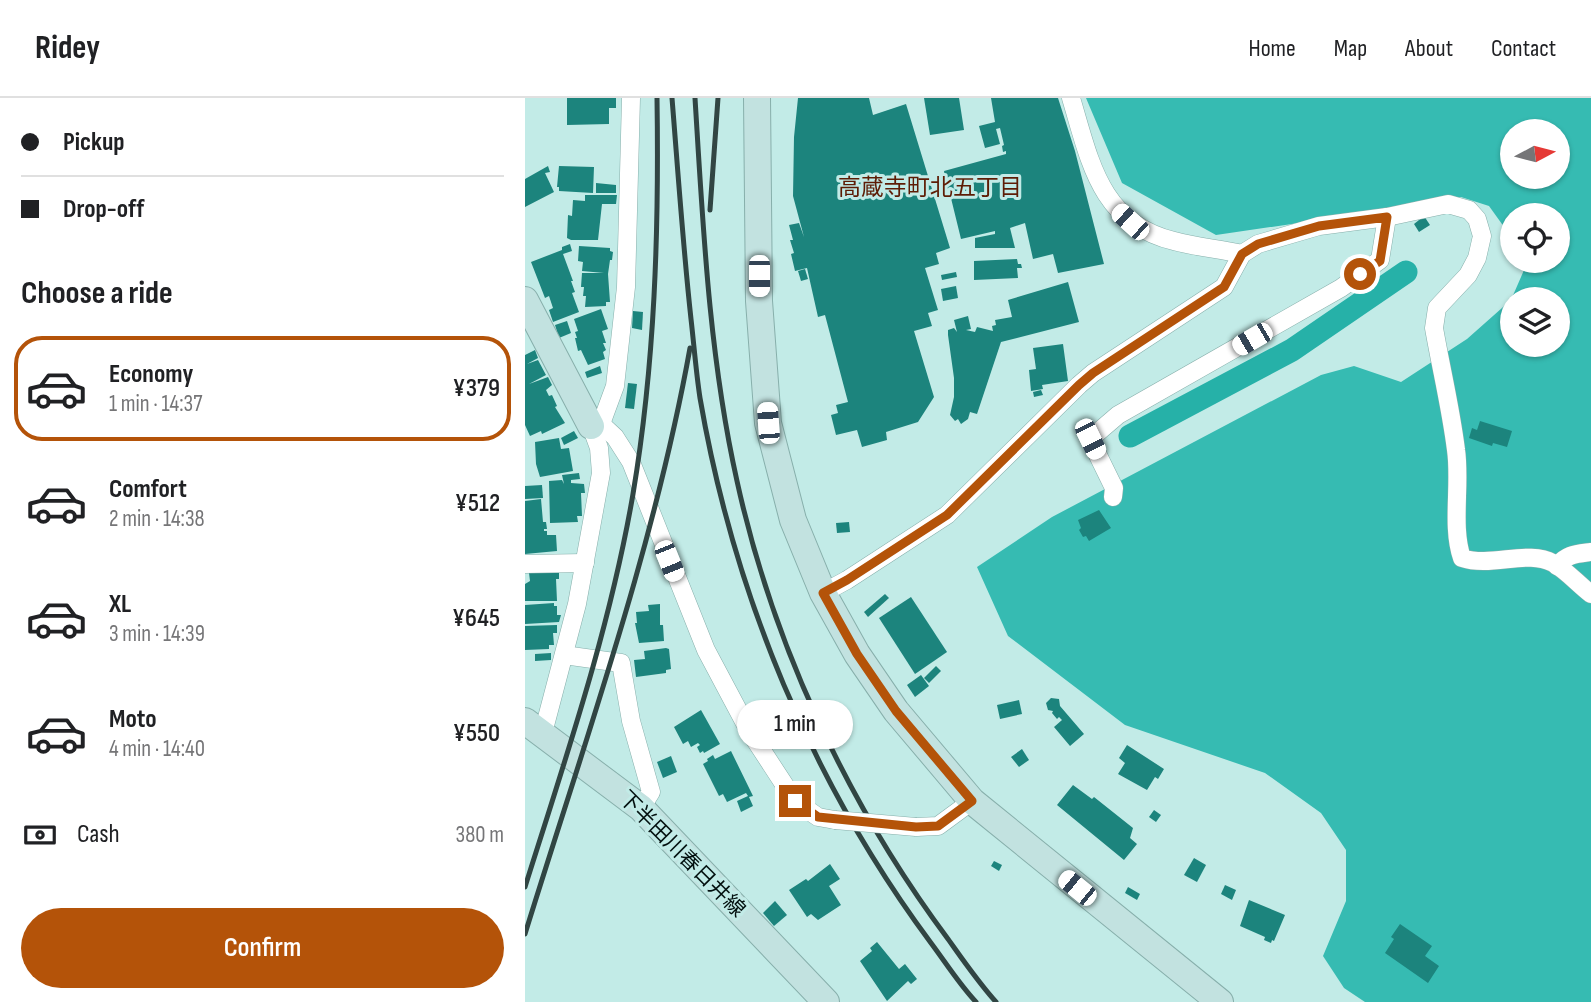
<!DOCTYPE html>
<html lang="en">
<head>
<meta charset="utf-8">
<style>
	:root { --surface:#fff; --page:#f2f2f2; --text:#202124; --muted:#757577; --line:#e0e0e0; --accent:#b45309 }
	body { margin:0; font-family:"Sofia Sans Condensed","Noto Sans JP",sans-serif; background:var(--page); color:var(--text); height:100vh; display:flex; flex-direction:column; font-size:26px; white-space:nowrap }
	* { box-sizing:border-box; margin:0 }
	p { font-size:23px; color:var(--muted) }
	.icon { flex:none; width:38px; height:38px; fill:none; stroke:currentColor; stroke-width:2; stroke-linecap:round; stroke-linejoin:round }
	.map { position:relative; flex:1; overflow:hidden }
	.drawer { display:flex; flex-direction:column; background:var(--surface); width:525px }
	.drawer>* { flex:none }
	.banner { display:grid; align-content:center; height:154px; padding:0 21px; background:var(--surface) }
	.needle { width:46px; rotate:83deg }
	.buttons { position:absolute; left:975px; top:21px; display:grid; gap:14px }
	.buttons a { display:grid; place-items:center; width:70px; height:70px; border-radius:50%; background:var(--surface); box-shadow:0 2px 5px #0004; font-size:35px }
	.end { position:absolute; width:32px; height:32px; margin:-16px; border:9px solid #b45309; background:#fff; box-shadow:0 0 0 4px #fff }
	.from { border-radius:50% }
	.bubble { position:absolute; height:49px; border-radius:24px; background:var(--surface); box-shadow:0 2px 5px #0004; font-size:23px; font-weight:600; line-height:49px; text-align:center }
	.car { position:absolute; width:21px; height:42px; margin:-21px -10px; border-radius:9px; box-shadow:0 0 5px 2px #0007; background:linear-gradient(#fff 24%,#345 0 40%,#fff 0 76%,#345 0 86%,#fff 0) }
	.banner b { display:flex; align-items:center; gap:24px; height:66px; font-size:26px }
	.banner b+b { border-top:2px solid var(--line) }
	.banner i { width:18px; height:18px; background:var(--text) }
	ul { padding:0; list-style:none }
	li { display:flex; align-items:center; gap:21px; height:105px; margin:0 14px 10px; padding:0 7px; border:4px solid transparent; border-radius:28px }
	li div { flex:1 }
	li b { display:block; font-size:26px }
	li em { font-style:normal; font-weight:600 }
	li.on { border-color:var(--accent) }
	li>.icon { width:63px; height:63px; stroke-width:1.5 }
	h2 { padding:0 21px; font-size:32px; line-height:84px }
	.pay { display:flex; align-items:center; gap:18px; height:77px; padding:0 21px; font-size:26px }
	.pay p { margin-inline-start:auto }
	.primary-button { display:flex; gap:14px; margin-top:auto; padding:14px 21px }
	.primary-button a { flex:1; height:80px; border-radius:42px; background:var(--accent); color:#fff; font-size:28px; font-weight:600; line-height:80px; text-align:center }
	header { display:flex; align-items:center; gap:42px; box-sizing:border-box; height:98px; padding:0 35px; background:var(--surface); border-bottom:2px solid var(--line) }
	header strong { font-size:33px }
	nav { display:flex; gap:38px; margin-inline-start:auto; font-size:24px }
	main { display:flex; flex:1; min-height:0 }
	.map>svg:first-child { display:block }
	.forest { fill:#36bbb2; fill-rule:evenodd }
	.lines { fill:none; stroke-linecap:round; stroke-linejoin:round }
	.canal { stroke:#26b1a8; stroke-width:23 }
	.building { fill:#1c847d }
	.street-casing { stroke:#87afab; stroke-width:19 }
	.secondary-casing { stroke:#87afab; stroke-width:28 }
	.street { stroke:#fff; stroke-width:18 }
	.secondary { stroke:#c2e2e0; stroke-width:26 }
	.rail { stroke:#314543; stroke-width:5 }
	.street-bridge-casing { stroke:#87afab; stroke-width:19; stroke-linecap:butt }
	.street-bridge { stroke:#fff; stroke-width:18 }
	.route { stroke:#b45309; stroke-width:9 }
	.labels { text-anchor:middle; dominant-baseline:central; stroke-width:6; stroke-linejoin:round; paint-order:stroke }
	.street-label { font-size:21px; fill:#03100f; stroke:#c2ebe7 }
	.neighbourhood-label { font-size:23px; fill:#5d1c05; stroke:#c2ebe7 }
</style>
</head>
<body>
<header>
<strong>Ridey</strong>
<nav><a>Home</a><a>Map</a><a>About</a><a>Contact</a></nav>
</header>
<main>
<section class="drawer">
<div class="banner">
<b><i class="from"></i>Pickup</b>
<b><i></i>Drop-off</b>
</div>
<h2>Choose a ride</h2>
<ul>
<li class="on"><svg class="icon" aria-label="car" viewBox="0 0 24 24"><path d="M5 17H2v-5l4-1 3-4h7l3 4 3 1v5h-3M9 17h6M6 11h13"/><circle cx="7" cy="17" r="2"/><circle cx="17" cy="17" r="2"/></svg><div><b>Economy</b><p>1 min · 14:37</p></div><em>¥379</em></li>
<li><svg class="icon" aria-label="car" viewBox="0 0 24 24"><path d="M5 17H2v-5l4-1 3-4h7l3 4 3 1v5h-3M9 17h6M6 11h13"/><circle cx="7" cy="17" r="2"/><circle cx="17" cy="17" r="2"/></svg><div><b>Comfort</b><p>2 min · 14:38</p></div><em>¥512</em></li>
<li><svg class="icon" aria-label="car" viewBox="0 0 24 24"><path d="M5 17H2v-5l4-1 3-4h7l3 4 3 1v5h-3M9 17h6M6 11h13"/><circle cx="7" cy="17" r="2"/><circle cx="17" cy="17" r="2"/></svg><div><b>XL</b><p>3 min · 14:39</p></div><em>¥645</em></li>
<li><svg class="icon" aria-label="car" viewBox="0 0 24 24"><path d="M5 17H2v-5l4-1 3-4h7l3 4 3 1v5h-3M9 17h6M6 11h13"/><circle cx="7" cy="17" r="2"/><circle cx="17" cy="17" r="2"/></svg><div><b>Moto</b><p>4 min · 14:40</p></div><em>¥550</em></li>
</ul>
<div class="pay"><svg class="icon" aria-label="cash" viewBox="0 0 24 24"><path d="M3 7h18v10H3z"/><circle cx="12" cy="12" r="2"/></svg>Cash<p>380 m</p></div>
<div class="primary-button"><a>Confirm</a></div>
</section>
<div class="map">
<svg width="1066" height="904" viewBox="0 0 1066 904">
	<rect width="100%" height="100%" fill="#c2ebe7"/>
	<!-- forest -->
	<path class="forest" d="M561 0H1066V904H840L819 890 798 858 821 803V752L796 715 740 675 600 627 483 538 452 469 527 419 796 277 829 268 876 284 942 241 986 202 1003 163H1032V117H987V140L964 108 936 99 871 115 787 123 691 137 597 85ZM987 33H1032V79H987ZM987 201H1032V247H987Z"/>
	<g class="lines">
		<!-- canal -->
		<path class="canal" d="M605 338 767 252 881 174"/>
	</g>
	<!-- building -->
	<g class="building">
		<path d="M42 0H91V10H84V26L42 27Z"/>
		<path d="M273 0H344L348 17 381 6 425 150 411 155 414 166 400 170 413 212 403 215 407 228 389 233 409 299 393 324 361 334 362 342 337 349 332 332 311 337 306 317 313 315 311 307 323 304 300 217 293 219 282 170 270 173 266 156 269 155 265 142H268L264 127 274 125 279 139 268 98 269 39Z"/>
		<path d="M399 0H434L439 32 405 37Z"/>
		<path d="M466 0H533L550 53 579 166 533 175 528 156 508 161 500 125 485 130 490 150H450V140L470 136V133L436 141 424 92H421L418 79H420L419 73 481 56V53L478 54 477 48 479 47 475 30 471 31 475 46 460 50 454 28 470 24Z"/>
		<path d="M23 68 25 74 20 75 29 94 0 109V81Z"/>
		<path d="M34 68 69 69 68 95 34 93V89H32Z"/>
		<path d="M71 85 91 87V95H71Z"/>
		<path d="M60 97H92L91 106H77L73 142H46L42 140 43 117 47 118 48 102 60 103Z"/>
		<path d="M899 118 905 127 894 134 889 126Z"/>
		<path d="M45 146 47 153 38 156 48 183H46L50 194 47 195 54 214 28 224 24 212 28 210 24 198 20 200 6 164 37 152V149Z"/>
		<path d="M54 148 85 150V153L88 154 87 162H85L83 176 85 204H81V208L60 209 61 198H58L59 189H56L57 175H79L57 173 58 164 53 163Z"/>
		<path d="M492 161 493 166H496L497 170H492L493 180 449 182V163Z"/>
		<path d="M280 171 283 181 276 183 273 173Z"/>
		<path d="M431 174 432 179 417 182 416 177Z"/>
		<path d="M543 184 554 224 476 244 452 316 445 314 443 321 436 326 433 321 430 323 425 317 429 299V280L423 237V232L429 230 432 234 429 222 443 218 446 231 441 232 450 234 452 229 468 233 467 228 471 227 470 222 487 219 483 202Z"/>
		<path d="M431 188 433 200 418 203 416 191Z"/>
		<path d="M76 211 83 231 77 233 81 245H78L81 252 78 254 80 261 63 267 56 252 53 253 50 240H52L50 234 53 233 49 221Z"/>
		<path d="M108 213 118 214 117 232 107 230Z"/>
		<path d="M42 223 46 235 34 240 30 227Z"/>
		<path d="M538 246 543 283 517 287 518 291 506 293 504 272 511 271 508 250Z"/>
		<path d="M10 252 13 260 2 266 13 262 21 277 4 286 23 279 27 287 21 292 24 298 27 297 32 308 30 309 40 325 17 336 16 333 5 338 0 327V257Z"/>
		<path d="M75 268 77 275 62 280 60 274Z"/>
		<path d="M103 285 112 286 109 311 100 310Z"/>
		<path d="M516 292 518 297 509 299 508 294Z"/>
		<path d="M955 323 987 333 982 349 968 345 967 348 944 340 947 330 952 332Z"/>
		<path d="M49 333 53 340 39 347 36 340Z"/>
		<path d="M34 340 36 351 44 350 48 373 15 379 11 366 10 344Z"/>
		<path d="M54 375 55 381 46 382V385L59 386 60 395H56L57 418H52L53 424 25 425 24 383 37 382 39 386 37 377Z"/>
		<path d="M17 387 18 400 0 401V388Z"/>
		<path d="M16 401 18 424H21L22 431H19V433H22V437H31L32 453 0 456V403Z"/>
		<path d="M574 412 586 430 564 443 561 438 558 439 554 432 556 430 553 422Z"/>
		<path d="M324 424 325 434 312 435 311 425Z"/>
		<path d="M34 473V481H31L32 503H0V486L5 483 4 475Z"/>
		<path d="M360 496 364 500 343 519 339 514Z"/>
		<path d="M386 499 422 554 390 576 354 520Z"/>
		<path d="M29 505V508H32V517H36L34 524 0 526V507Z"/>
		<path d="M135 506V527H138L139 543 114 545 110 525H112L111 514 124 513 123 507Z"/>
		<path d="M32 527V535H28L29 547H24V551L0 552V528Z"/>
		<path d="M141 550 144 551 146 571 141 572V575L111 579 109 562 120 561 119 553Z"/>
		<path d="M26 555V562L10 563V556Z"/>
		<path d="M411 568 416 573 404 585 399 580Z"/>
		<path d="M396 577 404 588 390 599 382 587Z"/>
		<path d="M526 600 534 601 535 608 559 636 545 648 529 629 537 622 534 619 532 621 527 615 528 613 523 612 521 605Z"/>
		<path d="M494 602 497 616 475 621 472 607Z"/>
		<path d="M176 612 195 646 179 655 178 653 175 655 172 649 175 647 173 645 166 649 163 643 158 646 149 629Z"/>
		<path d="M602 647 639 671 633 681 630 679 622 692 593 676 600 665 594 660Z"/>
		<path d="M497 651 504 662 494 669 486 659Z"/>
		<path d="M206 653 228 698 224 699 228 708 216 714 212 703 223 698 221 695 202 704 198 696 194 698 178 666 183 663 182 661 188 657 190 661Z"/>
		<path d="M146 658 152 674 138 680 132 664Z"/>
		<path d="M548 687 567 701 569 699 608 730 605 740 612 746 599 762 532 707Z"/>
		<path d="M629 712 636 717 631 724 624 719Z"/>
		<path d="M669 760 681 767 672 784 659 777Z"/>
		<path d="M469 763 477 767 474 773 466 768Z"/>
		<path d="M305 766 315 781 304 788 316 807 293 822 286 816 282 819 264 792 281 781 283 783Z"/>
		<path d="M700 787 711 792 707 802 696 796Z"/>
		<path d="M603 789 615 796 612 802 600 795Z"/>
		<path d="M724 802 760 817 749 843 747 842 746 845 739 842 740 839 715 828Z"/>
		<path d="M250 803 262 817 249 828 238 815Z"/>
		<path d="M875 826 907 848 900 858 914 868 903 885 860 855 869 841 866 839Z"/>
		<path d="M352 844 374 871 380 866 392 881 386 886 383 883 362 903 335 863 347 853 345 850Z"/>
	</g>
	<g class="lines">
		<defs>
			<g id="street">
				<path d="M546 0C565 63 575 125 649 143 671 149 695 151 717 156"/>
				<path d="M76 326 90 339 106 364 181 552 223 631 270 703 293 719 310 722"/>
				<path d="M588 399 589 390 565 341 593 317 816 190 855 162 862 119"/>
				<path d="M0 466 60 465"/>
				<path d="M1032 468C1042 456 1051 456 1066 454"/>
				<path d="M298 495 322 482 422 417 554 287 568 275 699 189 717 156 733 146 794 128 862 119 923 106 944 112 952 121 957 138 952 160 943 177 912 210 909 230C916 270 926 311 931 352 936 386 926 429 937 460 967 470 1003 451 1028 465 1041 472 1054 487 1066 496"/>
				<path d="M39 557 96 565 106 623 126 694 116 710"/>
				<path d="M18 635 52 506 76 375 74 350 66 328 76 326 90 288 101 189 106 0"/>
				<path d="M391 729 413 728 447 703"/>
			</g>
			<g id="secondary">
				<path d="M232 0 234 203 243 325 268 422 298 495 332 556 371 613 447 703 695 904"/>
				<path d="M0 202 66 328"/>
				<path d="M0 623 116 710 301 904"/>
			</g>
		</defs>
		<!-- street casing -->
		<use href="#street" class="street-casing"/>
		<!-- secondary casing -->
		<use href="#secondary" class="secondary-casing"/>
		<!-- street -->
		<use href="#street" class="street"/>
		<!-- secondary -->
		<use href="#secondary" class="secondary"/>
		<!-- rail -->
		<g class="rail">
			<path d="M147 0C153 74 158 148 166 221 169 247 171 274 175 300 209 497 287 685 406 845 421 865 434 886 451 904"/>
			<path d="M170 0C178 128 184 258 212 383 248 547 323 707 423 841 438 862 453 884 471 904"/>
			<path d="M185 112 193 0"/>
			<path d="M0 789C41 659 85 530 108 396 130 265 134 132 132 0"/>
			<path d="M0 836C60 642 129 450 165 250"/>
		</g>
		<defs>
			<path id="street-bridge" d="M310 722 391 729"/>
		</defs>
		<!-- street-bridge casing -->
		<use href="#street-bridge" class="street-bridge-casing"/>
		<!-- street-bridge -->
		<use href="#street-bridge" class="street-bridge"/>
	</g>
	<g class="lines">
		<!-- route -->
		<path class="route" d="M270 703 293 719 391 729 413 728 447 703 371 613 332 556 298 495 322 482 422 417 554 287 568 275 699 189 717 156 733 146 794 128 862 119 855 163 835 176"/>
	</g>
	<g class="labels">
		<!-- street labels -->
		<g class="street-label">
			<text transform="translate(157 756) rotate(45)">下半田川春日井線</text>
		</g>
		<!-- neighbourhood labels -->
		<g class="neighbourhood-label">
			<text x="405" y="90">高蔵寺町北五丁目</text>
		</g>
	</g>
</svg>
<div class="buttons">
<a><svg class="needle" viewBox="-14 -14 28 28"><path d="M0-13l5 13h-10z" fill="#e53935"/><path d="M0 13l5-13h-10z" fill="#757577"/></svg></a>
<a><svg class="icon" aria-label="locate" viewBox="0 0 24 24"><circle cx="12" cy="12" r="6"/><path d="M12 2v4M12 18v4M2 12h4M18 12h4"/></svg></a>
<a><svg class="icon" aria-label="layers" viewBox="0 0 24 24"><path d="M12 4l9 5-9 5-9-5zM3 14l9 5 9-5"/></svg></a>
</div>
<i class="end from" style="left:835px;top:176px"></i>
<i class="end" style="left:270px;top:703px"></i>
<div class="bubble" style="left:212px;top:602px;width:116px">1 min</div>
<i class="car" style="left:605px;top:124px;rotate:312deg"></i>
<i class="car" style="left:234px;top:178px;rotate:180deg"></i>
<i class="car" style="left:727px;top:241px;rotate:240deg"></i>
<i class="car" style="left:243px;top:325px;rotate:356deg"></i>
<i class="car" style="left:565px;top:341px;rotate:154deg"></i>
<i class="car" style="left:144px;top:463px;rotate:158deg"></i>
<i class="car" style="left:552px;top:790px;rotate:309deg"></i>
</div>
</main>
</body>
</html>
